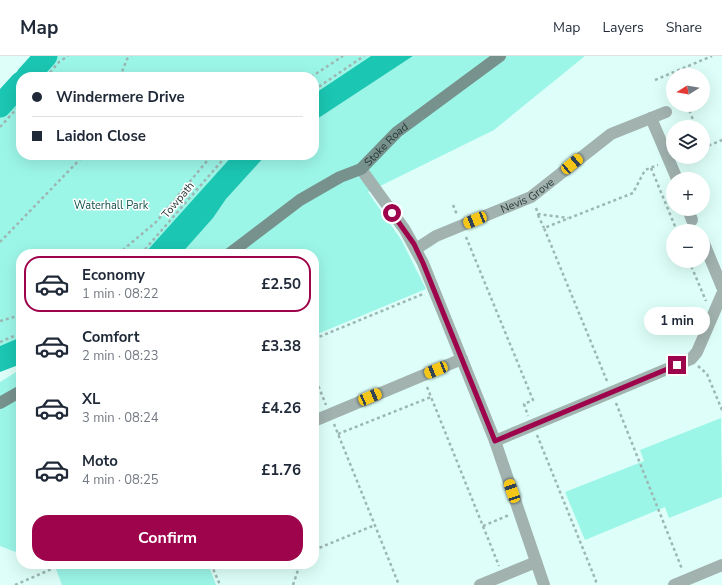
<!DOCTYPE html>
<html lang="en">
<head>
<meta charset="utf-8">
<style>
	:root { --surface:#fff; --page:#f2f2f3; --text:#1f2937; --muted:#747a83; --line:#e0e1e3; --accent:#9e044c }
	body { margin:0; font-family:"Nunito Sans",sans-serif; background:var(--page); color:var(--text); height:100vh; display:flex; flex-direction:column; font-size:15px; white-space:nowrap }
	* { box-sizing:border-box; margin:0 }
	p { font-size:13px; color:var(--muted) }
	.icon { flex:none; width:22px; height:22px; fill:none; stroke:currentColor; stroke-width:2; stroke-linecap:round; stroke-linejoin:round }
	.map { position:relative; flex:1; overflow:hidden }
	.details { position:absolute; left:16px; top:193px; width:303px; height:320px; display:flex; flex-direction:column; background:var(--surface); border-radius:16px; box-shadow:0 4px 16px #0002 }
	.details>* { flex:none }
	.hud { position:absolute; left:16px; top:16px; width:303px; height:88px; border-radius:16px; box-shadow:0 4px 16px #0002; display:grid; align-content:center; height:88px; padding:0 16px; background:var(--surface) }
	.needle { width:26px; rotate:259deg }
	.fabs { position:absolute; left:666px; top:12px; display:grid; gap:8px }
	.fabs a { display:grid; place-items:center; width:44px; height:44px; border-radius:50%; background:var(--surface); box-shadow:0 4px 16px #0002; font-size:20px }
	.end { position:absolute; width:18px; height:18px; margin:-9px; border:5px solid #9e044c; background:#fff; box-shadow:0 0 0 2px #fff }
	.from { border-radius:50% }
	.bubble { position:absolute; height:28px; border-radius:14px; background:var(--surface); box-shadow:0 4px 16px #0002; font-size:13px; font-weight:700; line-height:28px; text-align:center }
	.car { position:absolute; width:12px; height:24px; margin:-12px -6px; border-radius:5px; box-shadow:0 0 3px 1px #0007; background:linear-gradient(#f5c518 24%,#345 0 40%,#f5c518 0 76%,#345 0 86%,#f5c518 0) }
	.hud b { display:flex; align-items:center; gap:14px; height:38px; font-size:15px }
	.hud b+b { border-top:1px solid var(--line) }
	.hud i { width:10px; height:10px; background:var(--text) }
	ul { padding:7px 0 0; list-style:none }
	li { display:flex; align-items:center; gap:12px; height:56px; margin:0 8px 6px; padding:0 8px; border:2px solid transparent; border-radius:16px }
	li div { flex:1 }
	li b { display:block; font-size:15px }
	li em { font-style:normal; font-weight:700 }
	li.on { border-color:var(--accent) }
	li>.icon { width:36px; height:36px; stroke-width:1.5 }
	.button { display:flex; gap:8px; margin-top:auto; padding:8px 16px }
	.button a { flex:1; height:46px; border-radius:16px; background:var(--accent); color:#fff; font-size:16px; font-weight:700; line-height:46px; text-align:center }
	header { display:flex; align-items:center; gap:24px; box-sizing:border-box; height:56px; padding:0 20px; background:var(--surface); border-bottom:1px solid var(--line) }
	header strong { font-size:19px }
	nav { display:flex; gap:22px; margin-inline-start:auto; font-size:14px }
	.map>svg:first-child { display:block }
	.green { fill:#9cf6e8 }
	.water { fill:#1bc6b3 }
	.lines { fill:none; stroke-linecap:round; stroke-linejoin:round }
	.river { stroke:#1bc6b3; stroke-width:23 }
	.path { stroke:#9db7b3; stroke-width:2.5; stroke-dasharray:3 3; stroke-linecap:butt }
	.street { stroke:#a1b2af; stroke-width:12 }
	.secondary { stroke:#77918c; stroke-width:12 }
	.route { stroke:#9e044c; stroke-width:5 }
	.labels { text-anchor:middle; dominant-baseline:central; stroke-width:3; stroke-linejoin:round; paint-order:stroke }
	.street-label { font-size:11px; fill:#283835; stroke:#fff }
	.park-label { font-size:11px; fill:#13524b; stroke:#fff }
</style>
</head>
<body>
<header>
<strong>Map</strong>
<nav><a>Map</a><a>Layers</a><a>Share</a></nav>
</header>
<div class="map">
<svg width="722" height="529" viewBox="0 0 722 529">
	<rect width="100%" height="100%" fill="#defff9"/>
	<!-- green -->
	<g class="green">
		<path d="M46 0H371L314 38V21H27Z"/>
		<path d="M413 0H585L494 74 368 136 402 185 426 233 315 279 314 198H181L213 162 226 143 266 99H314V65Z"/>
		<path d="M21 27V99H233L144 198H21V281L0 290V50Z"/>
		<path d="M21 313V498L0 490V326Z"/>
		<path d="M721 362 722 441 669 462 665 451 585 484 565 436 644 405 640 394Z"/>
		<path d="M44 508H208L216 529H62L56 513Z"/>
	</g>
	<!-- water -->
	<g class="water">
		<path d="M371 0H413L314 65V38Z"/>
		<path d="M233 99H266L226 143 213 162 181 198H144Z"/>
		<path d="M21 281V308L0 316V290Z"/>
	</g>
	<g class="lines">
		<!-- river -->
		<g class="river">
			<path d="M27 21 46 0"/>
			<path d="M0 50 21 27"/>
		</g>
		<!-- path -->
		<g class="path">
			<path d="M46 21 59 6 68 0"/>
			<path d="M120 21 127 3 131 0"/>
			<path d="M311 21 343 0"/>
			<path d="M655 24 712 0"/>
			<path d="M314 34 364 0"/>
			<path d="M687 49 696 71"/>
			<path d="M0 71 21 48"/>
			<path d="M703 92 722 84"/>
			<path d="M651 112 677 175"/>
			<path d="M453 149 457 159"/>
			<path d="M536 152 538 158 568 162"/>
			<path d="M538 159 544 172"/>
			<path d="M466 181 533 344 524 348 528 360"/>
			<path d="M0 186 84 99"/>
			<path d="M118 198 156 166 212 99"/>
			<path d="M141 198 227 99"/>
			<path d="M689 205 706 245"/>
			<path d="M0 265 21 259"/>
			<path d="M314 283 423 238"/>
			<path d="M0 286 21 277"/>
			<path d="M698 310 707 318 722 354"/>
			<path d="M314 319 326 349"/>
			<path d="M607 325 544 172 633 137 645 114 658 109"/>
			<path d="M427 331 499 510"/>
			<path d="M616 347 682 513"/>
			<path d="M334 368 399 529"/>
			<path d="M338 378 431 341"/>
			<path d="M537 379 596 525 594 529"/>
			<path d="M483 470 509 459"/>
			<path d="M314 494 375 469"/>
			<path d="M211 508 220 529"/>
			<path d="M15 529 54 512 55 508"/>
			<path d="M293 529 300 508"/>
		</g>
		<!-- street -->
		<g class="street">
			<path d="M651 62 677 123"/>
			<path d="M361 113 405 174 423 207 495 385 544 529"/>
			<path d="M688 153 692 164"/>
			<path d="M703 185 722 231"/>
			<path id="s1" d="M416 193 436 180 531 141 611 78 666 56"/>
			<path d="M314 365 462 303"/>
			<path d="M495 385 691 303 697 296 722 238"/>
			<path d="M480 529 536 506"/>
			<path d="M674 529 722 509"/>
		</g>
		<!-- secondary -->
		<g class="secondary">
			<path id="s2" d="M229 198 300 144 340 121 361 113 397 76 500 0"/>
			<path d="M0 347 21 335"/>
		</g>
	</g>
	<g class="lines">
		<!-- route -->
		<path class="route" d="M392 157 414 188 423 207 495 385 677 309"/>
	</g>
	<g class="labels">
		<!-- street labels -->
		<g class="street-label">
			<text stroke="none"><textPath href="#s2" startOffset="193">Stoke Road</textPath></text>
			<text stroke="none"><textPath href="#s1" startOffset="124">Nevis Grove</textPath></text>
			<text transform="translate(178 144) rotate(-50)">Towpath</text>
		</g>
		<!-- park labels -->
		<g class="park-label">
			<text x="111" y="149">Waterhall Park</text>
		</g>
	</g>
</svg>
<div class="fabs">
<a><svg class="needle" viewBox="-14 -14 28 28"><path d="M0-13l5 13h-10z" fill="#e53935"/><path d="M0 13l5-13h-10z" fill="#747a83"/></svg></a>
<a><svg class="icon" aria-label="layers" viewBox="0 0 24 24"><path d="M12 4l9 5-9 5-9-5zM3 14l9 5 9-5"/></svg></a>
<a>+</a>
<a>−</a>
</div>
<i class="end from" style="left:392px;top:157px"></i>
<i class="end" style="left:677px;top:309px"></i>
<div class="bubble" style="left:644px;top:251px;width:66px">1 min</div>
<i class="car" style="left:572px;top:108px;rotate:50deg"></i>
<i class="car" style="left:475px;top:164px;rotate:248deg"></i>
<i class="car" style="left:436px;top:314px;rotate:248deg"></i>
<i class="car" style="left:370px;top:341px;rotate:67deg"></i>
<i class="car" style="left:512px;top:435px;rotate:341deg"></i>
<div class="hud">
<b><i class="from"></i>Windermere Drive</b>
<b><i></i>Laidon Close</b>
</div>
<section class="details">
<ul>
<li class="on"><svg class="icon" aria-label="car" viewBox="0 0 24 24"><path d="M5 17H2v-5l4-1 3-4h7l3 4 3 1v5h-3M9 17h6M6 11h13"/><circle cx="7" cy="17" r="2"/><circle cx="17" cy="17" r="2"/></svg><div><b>Economy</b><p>1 min · 08:22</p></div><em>£2.50</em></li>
<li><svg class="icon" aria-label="car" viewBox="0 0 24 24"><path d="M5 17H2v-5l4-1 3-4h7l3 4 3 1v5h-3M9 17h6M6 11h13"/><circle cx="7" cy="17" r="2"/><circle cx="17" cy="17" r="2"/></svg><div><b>Comfort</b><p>2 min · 08:23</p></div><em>£3.38</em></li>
<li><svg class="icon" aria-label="car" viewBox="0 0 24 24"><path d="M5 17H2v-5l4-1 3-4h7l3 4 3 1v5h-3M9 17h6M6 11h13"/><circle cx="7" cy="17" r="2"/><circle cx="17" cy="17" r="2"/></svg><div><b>XL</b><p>3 min · 08:24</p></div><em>£4.26</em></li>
<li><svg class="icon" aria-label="car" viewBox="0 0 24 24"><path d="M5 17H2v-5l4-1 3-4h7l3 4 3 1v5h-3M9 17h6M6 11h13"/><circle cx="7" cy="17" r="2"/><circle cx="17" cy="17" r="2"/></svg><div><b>Moto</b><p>4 min · 08:25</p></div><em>£1.76</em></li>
</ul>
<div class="button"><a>Confirm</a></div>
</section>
</div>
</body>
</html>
